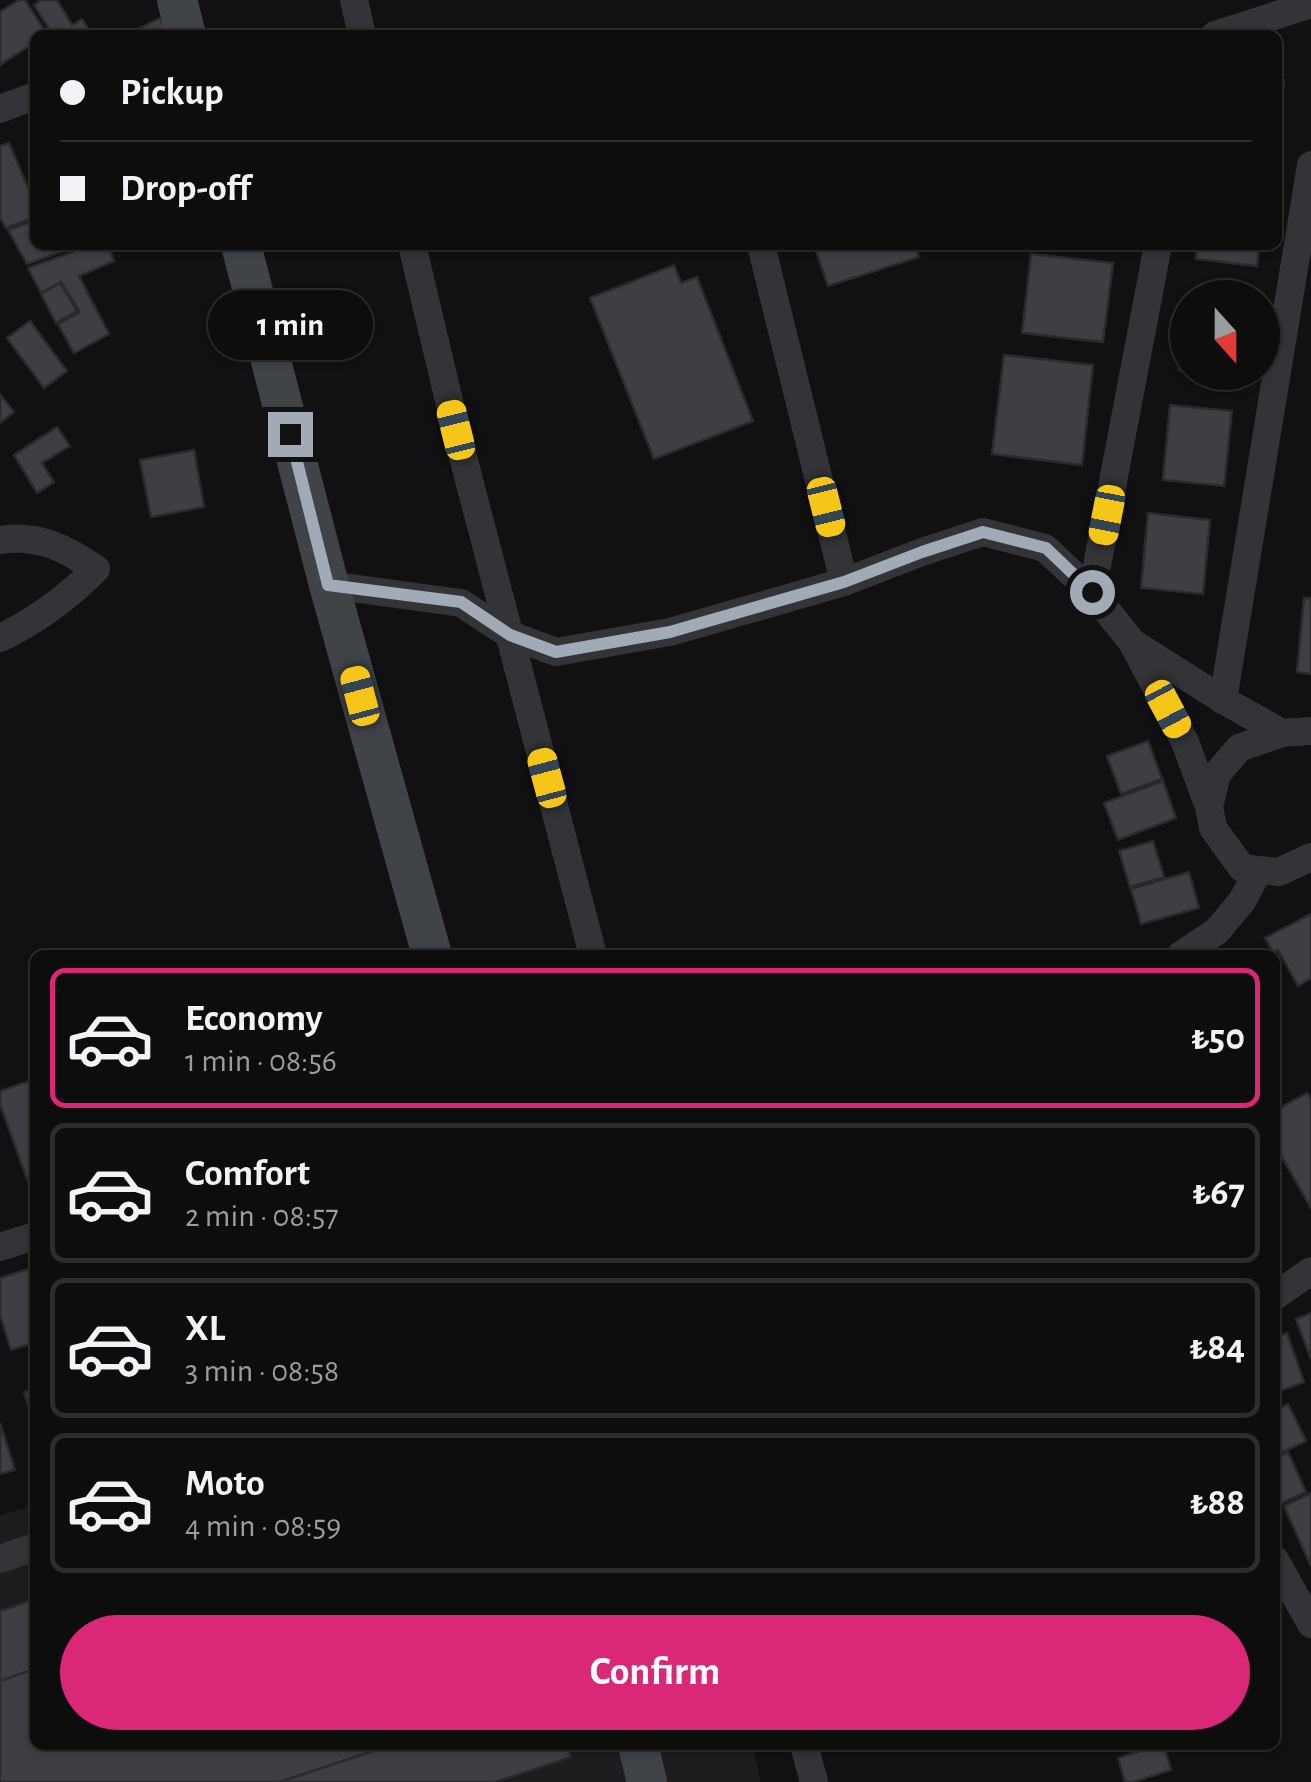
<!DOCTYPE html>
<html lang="en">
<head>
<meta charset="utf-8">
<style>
	:root { --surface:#0d0d0e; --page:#1b1b1c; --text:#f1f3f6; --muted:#9a9c9e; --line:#2d2d2e; --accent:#db2777 }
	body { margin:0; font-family:"Alegreya Sans",sans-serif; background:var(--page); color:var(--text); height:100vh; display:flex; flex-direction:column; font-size:38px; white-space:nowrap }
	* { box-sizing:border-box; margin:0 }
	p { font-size:32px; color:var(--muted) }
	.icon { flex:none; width:55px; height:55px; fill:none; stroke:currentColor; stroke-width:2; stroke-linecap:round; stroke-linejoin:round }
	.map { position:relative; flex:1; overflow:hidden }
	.side { position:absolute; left:30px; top:950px; width:1250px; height:800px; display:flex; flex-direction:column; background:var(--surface); border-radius:15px; box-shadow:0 2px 8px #0004,0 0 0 2px var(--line) }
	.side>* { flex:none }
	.banner { position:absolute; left:30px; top:30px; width:1252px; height:220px; border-radius:15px; box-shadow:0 2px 8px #0004,0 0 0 2px var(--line); display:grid; align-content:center; height:220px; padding:0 30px; background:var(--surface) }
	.needle { width:65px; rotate:159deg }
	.controls { position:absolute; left:1170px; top:280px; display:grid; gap:20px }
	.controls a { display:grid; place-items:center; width:110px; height:110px; border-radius:50%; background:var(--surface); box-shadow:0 2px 8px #0004,0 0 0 2px var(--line); font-size:50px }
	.end { position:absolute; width:45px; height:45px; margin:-22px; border:12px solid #a1aab5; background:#111; box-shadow:0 0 0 5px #111 }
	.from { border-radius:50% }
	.bubble { position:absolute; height:70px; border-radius:35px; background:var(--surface); box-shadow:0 2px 8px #0004,0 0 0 2px var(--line); font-size:32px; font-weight:600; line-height:70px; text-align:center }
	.car { position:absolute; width:30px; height:60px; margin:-30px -15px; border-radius:12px; box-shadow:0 0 8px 2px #0007; background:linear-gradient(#f5c518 24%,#345 0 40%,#f5c518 0 76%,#345 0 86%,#f5c518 0) }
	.banner b { display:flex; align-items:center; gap:35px; height:95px; font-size:38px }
	.banner b+b { border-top:2px solid var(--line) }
	.banner i { width:25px; height:25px; background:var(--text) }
	ul { padding:18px 0 0; list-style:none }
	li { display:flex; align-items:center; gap:30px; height:140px; margin:0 20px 15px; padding:0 10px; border:5px solid var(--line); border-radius:15px }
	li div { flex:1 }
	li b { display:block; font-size:38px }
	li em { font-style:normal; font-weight:600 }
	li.current { border-color:var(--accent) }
	li>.icon { width:90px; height:90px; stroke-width:1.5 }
	.primary-button { display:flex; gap:20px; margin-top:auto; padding:20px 30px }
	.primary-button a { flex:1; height:115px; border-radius:60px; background:var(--accent); color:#fff; font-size:40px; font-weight:600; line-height:115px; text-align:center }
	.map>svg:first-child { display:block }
	.built { fill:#1d1d20 }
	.building { fill:#3d3f43; stroke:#2b2b2f; stroke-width:2.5 }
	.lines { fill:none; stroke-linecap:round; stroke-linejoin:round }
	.street { stroke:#323438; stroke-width:28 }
	.secondary { stroke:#404348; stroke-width:40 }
	.route { stroke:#a1aab5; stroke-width:12 }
</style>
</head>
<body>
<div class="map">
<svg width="1311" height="1782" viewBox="0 0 1311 1782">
	<rect width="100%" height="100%" fill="#111113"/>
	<!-- built -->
	<path class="built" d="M35 1504V1745H752L761 1782H0V1516Z"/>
	<!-- building -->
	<g class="building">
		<path d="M19 0H25L47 34 35 35V42L0 65V12Z"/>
		<path d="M41 0H57L72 25 82 19 92 35H53L34 5Z"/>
		<path d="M160 18 169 35H126Z"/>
		<path d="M1278 79 1284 80 1278 147Z"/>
		<path d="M9 143 35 204V217L6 228 0 218V146Z"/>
		<path d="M35 220V245H81L27 264 8 230Z"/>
		<path d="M92 245H108L114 261 79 276 109 334 74 353 58 324 80 312 61 282 41 293 28 268Z"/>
		<path d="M814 245H915L919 257 828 286Z"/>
		<path d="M1197 245H1259L1257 266 1196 259Z"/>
		<path d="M1031 254 1113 263 1103 342 1022 333Z"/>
		<path d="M674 265 681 283 697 277 753 421 654 459 590 298Z"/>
		<path d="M60 283 77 311 56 323 41 294Z"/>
		<path d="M1186 296 1206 298H1188V371L1179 370Z"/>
		<path d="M30 321 67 371 44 388 7 338Z"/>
		<path d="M1004 355 1093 365 1082 465 992 454Z"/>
		<path d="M0 394 14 412 0 423Z"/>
		<path d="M1170 405 1232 411 1224 486 1163 480Z"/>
		<path d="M57 427 70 446 42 463 54 482 37 493 14 455Z"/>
		<path d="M194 450 204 507 151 517 140 460Z"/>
		<path d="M1148 513 1210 520 1203 594 1141 588Z"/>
		<path d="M1304 598H1311V674L1297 672Z"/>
		<path d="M1148 741 1162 779 1121 794 1107 756Z"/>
		<path d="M1163 781 1176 818 1118 840 1104 803Z"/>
		<path d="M1153 841 1164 877 1130 887 1119 851Z"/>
		<path d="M1189 872 1199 908 1141 924 1131 889Z"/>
		<path d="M1311 914V978L1298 986 1278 950 1273 952 1265 938Z"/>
		<path d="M35 1079V1180L28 1182 0 1104V1091Z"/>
		<path d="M1307 1093 1311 1099V1208L1275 1145V1111Z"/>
		<path d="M35 1267V1342L11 1350 0 1315V1278Z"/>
		<path d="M1311 1313V1359L1296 1319Z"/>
		<path d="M1287 1333 1304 1382 1275 1393V1337Z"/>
		<path d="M35 1389V1426L24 1392Z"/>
		<path d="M1288 1404 1306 1441 1275 1456V1410Z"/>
		<path d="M0 1423 15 1470 0 1474Z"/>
		<path d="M1288 1452 1306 1492 1276 1506 1275 1458Z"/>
		<path d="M1311 1493V1566L1284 1506Z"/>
		<path d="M35 1599V1669L0 1681V1611Z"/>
		<path d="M35 1669V1745H391L280 1782H0V1681Z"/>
		<path d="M391 1745H568L571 1757 495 1782H280Z"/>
		<path d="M1157 1745H1164L1171 1770 1133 1782H1125L1118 1758Z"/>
	</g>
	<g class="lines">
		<!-- street -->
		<g class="street">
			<path d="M354 0 362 35"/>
			<path d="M1215 35 1311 4"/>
			<path d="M0 109 35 96"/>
			<path d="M412 245 456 430 593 955"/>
			<path d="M761 245 844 582"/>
			<path d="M0 540C37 534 66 548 96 569 68 597 36 621 0 638"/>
			<path d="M329 585 461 603 510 635 556 652 670 632 844 582 922 552 983 532 1045 548 1092 592 1132 642 1185 742 1209 807"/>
			<path d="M1092 592 1158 245"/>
			<path d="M1133 643 1223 700 1282 733 1311 731"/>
			<path d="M1223 700 1311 165"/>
			<path d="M1282 733 1239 748 1217 774 1209 807 1213 828 1242 868 1279 872 1311 857"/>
			<path d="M1181 955 1217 931 1242 901 1259 870"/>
			<path d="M0 1247 35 1236"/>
			<path d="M1275 1296 1311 1271"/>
			<path d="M0 1559 35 1547"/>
			<path d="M1275 1560 1311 1624"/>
			<path d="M804 1745 814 1782"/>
		</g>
		<!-- secondary -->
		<g class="secondary">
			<path d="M177 0 186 35"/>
			<path d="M241 245 329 585 432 955"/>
			<path d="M638 1745 647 1782"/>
		</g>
	</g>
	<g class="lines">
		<!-- route -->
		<path class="route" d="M290 434 328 585 461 602 510 635 556 652 670 632 701 623 844 582 922 552 983 532 1046 548 1092 592"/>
	</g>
</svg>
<div class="controls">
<a><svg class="needle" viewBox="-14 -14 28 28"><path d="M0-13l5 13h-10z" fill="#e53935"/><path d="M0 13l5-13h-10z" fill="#9a9c9e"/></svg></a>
</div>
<i class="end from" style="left:1092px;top:592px"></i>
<i class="end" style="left:290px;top:434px"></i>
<div class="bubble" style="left:208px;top:290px;width:165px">1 min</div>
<i class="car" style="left:456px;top:430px;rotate:346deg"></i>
<i class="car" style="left:826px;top:507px;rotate:166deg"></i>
<i class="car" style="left:1107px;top:515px;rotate:191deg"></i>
<i class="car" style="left:360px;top:696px;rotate:345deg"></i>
<i class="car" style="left:1168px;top:709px;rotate:152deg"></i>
<i class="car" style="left:547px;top:778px;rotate:345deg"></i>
<div class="banner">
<b><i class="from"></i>Pickup</b>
<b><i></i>Drop-off</b>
</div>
<section class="side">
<ul>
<li class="current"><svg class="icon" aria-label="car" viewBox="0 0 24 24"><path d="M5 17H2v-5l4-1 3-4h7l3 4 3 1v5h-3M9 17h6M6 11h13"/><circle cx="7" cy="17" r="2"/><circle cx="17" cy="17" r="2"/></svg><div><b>Economy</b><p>1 min · 08:56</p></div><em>₺50</em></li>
<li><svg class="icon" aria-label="car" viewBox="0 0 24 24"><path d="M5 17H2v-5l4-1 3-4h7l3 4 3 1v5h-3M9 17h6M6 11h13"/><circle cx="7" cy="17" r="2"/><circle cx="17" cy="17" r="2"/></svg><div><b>Comfort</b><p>2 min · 08:57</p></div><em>₺67</em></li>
<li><svg class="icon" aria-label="car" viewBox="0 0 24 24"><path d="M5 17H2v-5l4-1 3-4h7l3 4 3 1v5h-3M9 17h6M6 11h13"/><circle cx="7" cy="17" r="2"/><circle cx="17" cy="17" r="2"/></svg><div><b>XL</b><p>3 min · 08:58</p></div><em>₺84</em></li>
<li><svg class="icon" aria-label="car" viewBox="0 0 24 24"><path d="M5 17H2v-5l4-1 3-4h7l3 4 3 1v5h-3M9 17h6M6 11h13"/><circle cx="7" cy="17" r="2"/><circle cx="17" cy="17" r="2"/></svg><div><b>Moto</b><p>4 min · 08:59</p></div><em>₺88</em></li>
</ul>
<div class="primary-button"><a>Confirm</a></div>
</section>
</div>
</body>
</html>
